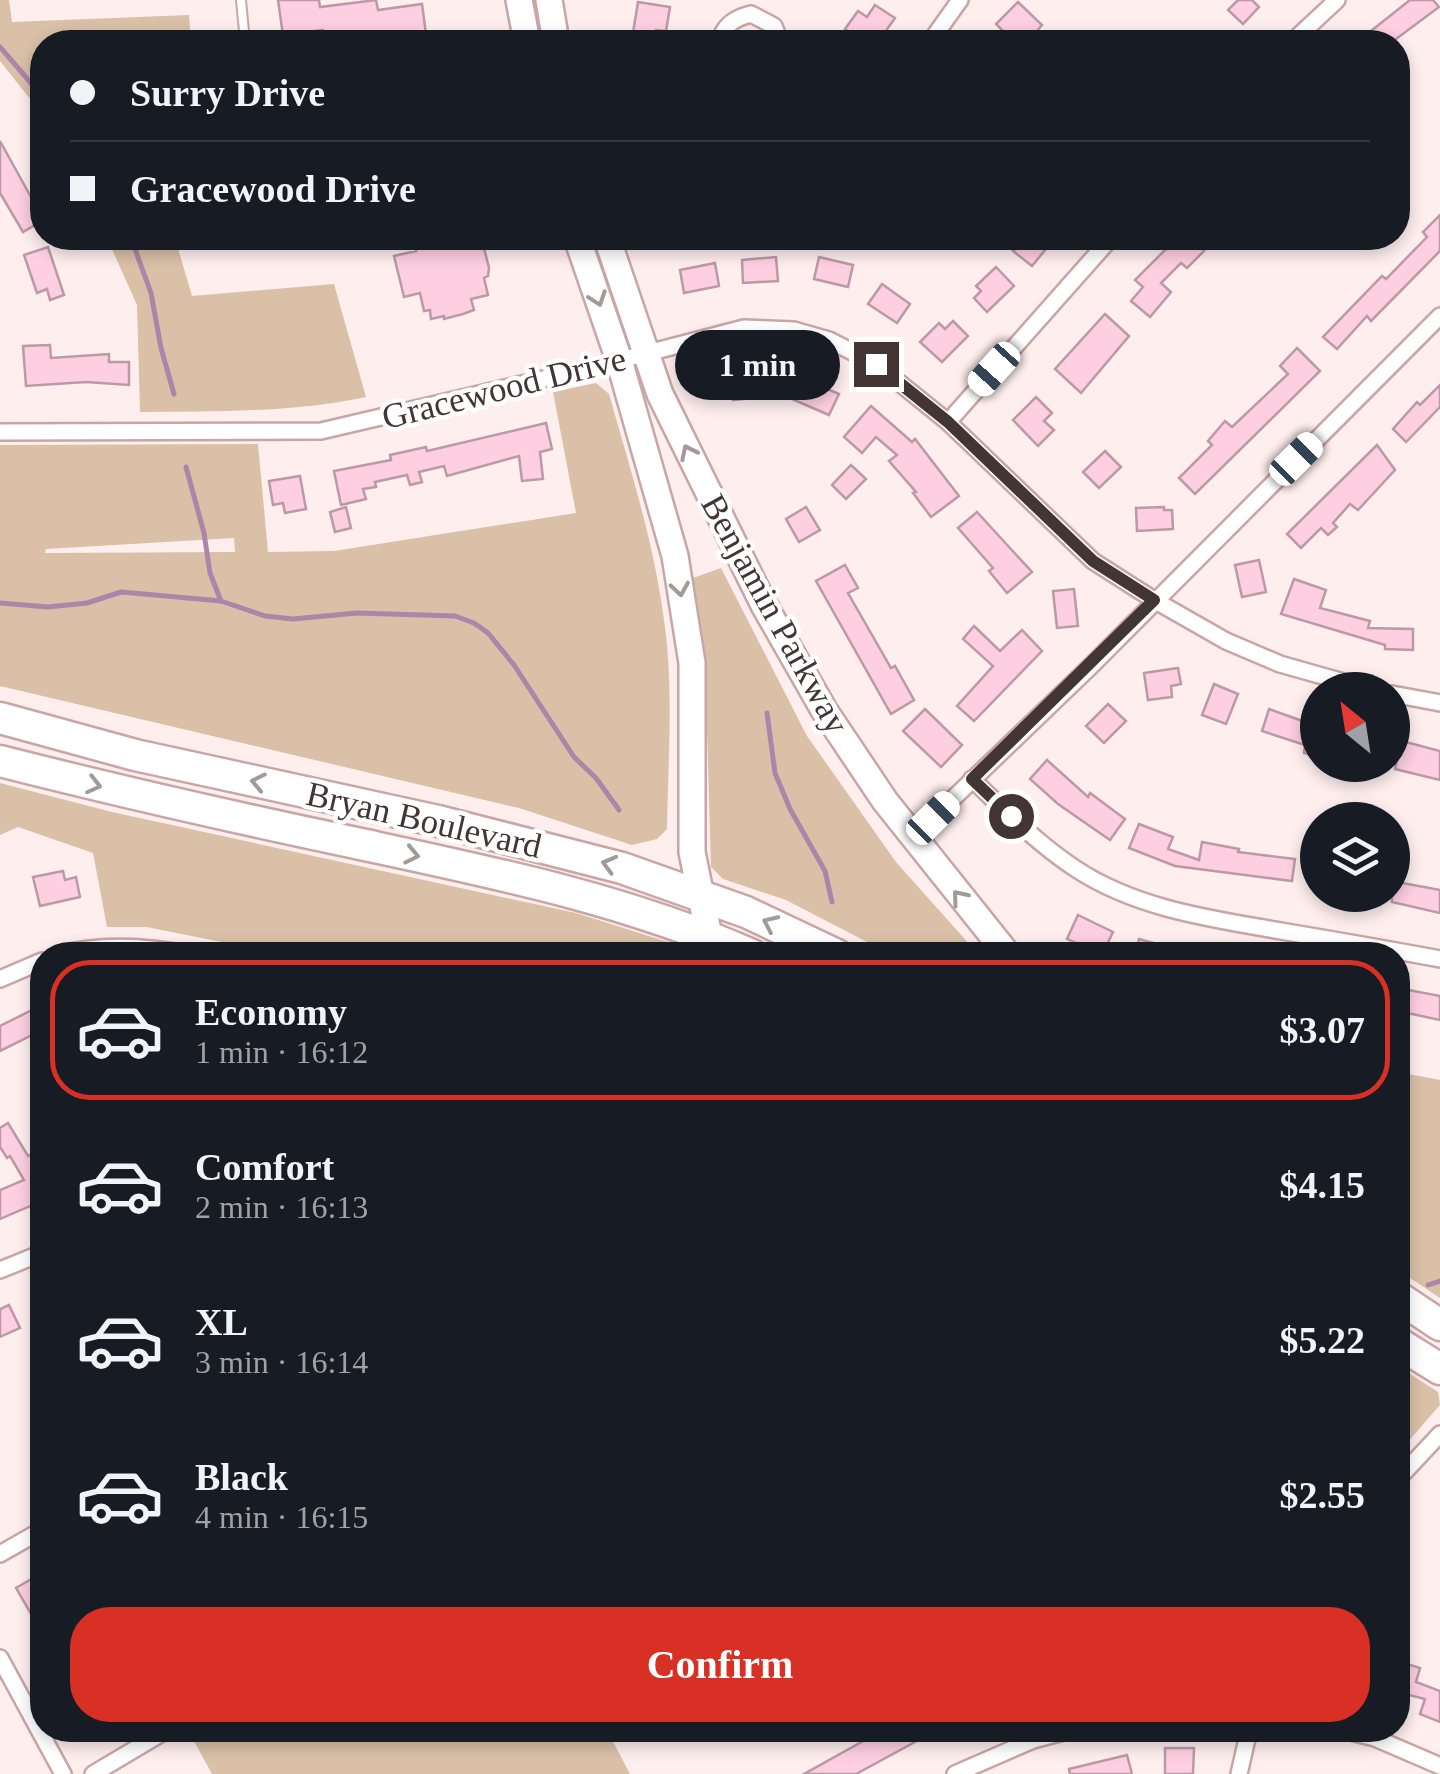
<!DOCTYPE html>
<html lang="en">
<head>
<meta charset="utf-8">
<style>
	:root { --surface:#171b24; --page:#20242c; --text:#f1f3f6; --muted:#9ea1a6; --line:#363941; --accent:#d93025 }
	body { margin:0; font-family:Georgia,serif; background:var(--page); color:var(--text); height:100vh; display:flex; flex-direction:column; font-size:38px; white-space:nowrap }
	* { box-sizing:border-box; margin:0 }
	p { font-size:32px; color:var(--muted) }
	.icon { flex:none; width:55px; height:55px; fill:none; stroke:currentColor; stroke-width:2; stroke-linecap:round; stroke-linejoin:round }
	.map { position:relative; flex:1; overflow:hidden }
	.panel { position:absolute; left:30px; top:942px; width:1380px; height:800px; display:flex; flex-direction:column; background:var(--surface); border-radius:40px; box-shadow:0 5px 15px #0003 }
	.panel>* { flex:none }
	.top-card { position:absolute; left:30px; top:30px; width:1380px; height:220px; border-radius:40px; box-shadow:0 5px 15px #0003; display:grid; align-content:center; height:220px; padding:0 40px; background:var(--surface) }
	.needle { width:65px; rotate:330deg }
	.controls { position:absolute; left:1300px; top:672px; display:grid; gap:20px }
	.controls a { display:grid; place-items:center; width:110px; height:110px; border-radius:50%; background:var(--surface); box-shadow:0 5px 15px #0003; font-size:50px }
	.end { position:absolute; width:45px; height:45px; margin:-22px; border:12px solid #443535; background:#fff; box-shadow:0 0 0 5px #fff }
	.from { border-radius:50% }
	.bubble { position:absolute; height:70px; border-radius:35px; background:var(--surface); box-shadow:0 5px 15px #0003; font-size:32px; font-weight:800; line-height:70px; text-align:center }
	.car { position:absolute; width:30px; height:60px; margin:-30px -15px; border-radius:12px; box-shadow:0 0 8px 2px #0007; background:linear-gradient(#fff 24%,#345 0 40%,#fff 0 76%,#345 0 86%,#fff 0) }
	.top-card b { display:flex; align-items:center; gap:35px; height:95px; font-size:38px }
	.top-card b+b { border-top:2px solid var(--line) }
	.top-card i { width:25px; height:25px; background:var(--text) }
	ul { padding:18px 0 0; list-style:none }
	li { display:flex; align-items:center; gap:30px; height:140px; margin:0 20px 15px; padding:0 20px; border:5px solid transparent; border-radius:40px }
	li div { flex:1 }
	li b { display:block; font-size:38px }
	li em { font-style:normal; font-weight:800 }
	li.selected { border-color:var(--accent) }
	li>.icon { width:90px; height:90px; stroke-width:1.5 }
	.cta { display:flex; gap:20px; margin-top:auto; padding:20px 40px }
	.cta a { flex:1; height:115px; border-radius:40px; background:var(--accent); color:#fff; font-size:40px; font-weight:800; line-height:115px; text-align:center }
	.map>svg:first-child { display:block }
	.green { fill:#dac0a7; fill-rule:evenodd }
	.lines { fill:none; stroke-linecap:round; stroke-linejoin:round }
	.stream { stroke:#ad85a9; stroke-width:5 }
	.building { fill:#fdcfe0; stroke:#bb99a6; stroke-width:2.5 }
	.lane-casing { stroke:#caa5a5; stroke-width:12 }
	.street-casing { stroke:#caa5a5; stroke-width:20 }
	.primary-casing { stroke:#caa5a5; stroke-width:30 }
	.highway-casing { stroke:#caa5a5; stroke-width:35 }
	.lane { stroke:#fff; stroke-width:8 }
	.street { stroke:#fff; stroke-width:15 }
	.primary { stroke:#fff; stroke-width:25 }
	.highway { stroke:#fff; stroke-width:30 }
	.oneway { stroke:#a29a9a }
	.route { stroke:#443535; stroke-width:12 }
	.labels { text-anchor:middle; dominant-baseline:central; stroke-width:9; stroke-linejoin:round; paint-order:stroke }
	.street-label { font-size:35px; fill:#443535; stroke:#fff }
</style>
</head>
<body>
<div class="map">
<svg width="1440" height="1774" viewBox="0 0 1440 1774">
	<rect width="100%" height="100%" fill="#feeeee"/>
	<!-- green -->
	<g class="green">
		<path d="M0 0H9L12 22 189 15 191 42H42V114L0 61Z"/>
		<path d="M107 238H175L192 296 334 284 366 397C291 413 216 411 140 412L137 305Z"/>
		<path d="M596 383 609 394C630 468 654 543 664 620 674 688 668 760 667 829L657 839 632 845 519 808 0 686V445L258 444 268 552 334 551 576 513 553 392ZM234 538 235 552 45 553 46 549Z"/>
		<path d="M721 568 807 736 896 862 979 955H892L786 900 723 879 711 867 705 661 693 578Z"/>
		<path d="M0 783 112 812 576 913 709 955H287L146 927H107L93 853 18 827 0 835Z"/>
		<path d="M1398 1072 1440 1080V1298L1398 1270Z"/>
		<path d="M1398 1366 1438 1392 1440 1405 1398 1453Z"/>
		<path d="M193 1730H607L630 1774H212L189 1732Z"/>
	</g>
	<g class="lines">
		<!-- stream -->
		<g class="stream">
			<path d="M0 47 42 96"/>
			<path d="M131 238 151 293 161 348 174 394"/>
			<path d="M186 467 204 533 210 573 221 601"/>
			<path d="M0 603 48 607 87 603 121 592 221 601 265 616 293 619 357 613 455 616 474 623 488 633 514 665 574 757 596 778 619 810"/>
			<path d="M767 713 775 773 790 809 825 871 832 902"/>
			<path d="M1428 1285 1440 1281"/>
		</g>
	</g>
	<!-- building -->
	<g class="building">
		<path d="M278 0H319L320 7 376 0 378 10 422 4 426 34 374 40V42H325L323 30 283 35Z"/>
		<path d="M1238 0H1252L1259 7 1243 24 1228 10Z"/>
		<path d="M1410 0H1433L1439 7 1392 42H1357Z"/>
		<path d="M638 2 670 7 666 31 656 30 654 42 632 39Z"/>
		<path d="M1018 2 1042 25 1029 40 1021 32 1012 40 996 24Z"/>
		<path d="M875 5 895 18 878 42H864L845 29 858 11 867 17Z"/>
		<path d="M0 141 42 217V221L23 232 0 193Z"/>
		<path d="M1440 215V251L1371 321 1367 316 1337 349 1323 337 1382 276 1386 279 1427 237 1423 232Z"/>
		<path d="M412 238 482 240 489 268 488 276 484 278 488 295 471 299 474 310 463 314 444 319V316L431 319 430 310 424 311 420 293 404 297 394 256 416 251Z"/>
		<path d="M1026 238H1055L1032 266 1013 251Z"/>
		<path d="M1177 238H1203L1197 244 1204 251 1187 268 1181 263 1161 283 1171 292 1150 317 1131 301 1143 287 1135 280Z"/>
		<path d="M48 247 64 295 50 300 47 289 37 293 24 255Z"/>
		<path d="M776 257 778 281 743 283 742 260Z"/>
		<path d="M819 257 853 265 848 287 814 279Z"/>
		<path d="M715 263 719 286 684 293 680 270Z"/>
		<path d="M996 267 1014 286 987 312 974 298 981 291 976 286Z"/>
		<path d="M882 284 910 304 897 323 868 304Z"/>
		<path d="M1105 314 1129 336 1081 393 1055 369Z"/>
		<path d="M953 321 968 336 942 362 920 342 939 323 945 329Z"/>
		<path d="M50 345 51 358 109 354V362H129V385L86 382 26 386 23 346Z"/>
		<path d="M1297 348 1320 371 1195 494 1179 478 1212 445 1208 441 1225 421 1232 427 1288 374 1280 366Z"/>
		<path d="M767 372 770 396 733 400 731 376Z"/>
		<path d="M801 378 839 394 829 415 792 399Z"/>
		<path d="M1440 385V407L1406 442 1393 429 1417 402 1420 405Z"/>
		<path d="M1036 397 1052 413 1044 421 1054 430 1038 446 1013 420Z"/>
		<path d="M871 406 912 442 915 439 959 496 931 517 913 493 916 492 889 461 897 455 876 437 862 453 844 437Z"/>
		<path d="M546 423 552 449 540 452 543 479 522 481 519 456 447 476 444 466 419 472 422 482 410 485 407 475 375 482 376 487 363 489 366 499 341 505 334 471 391 460 390 455 426 447 427 451Z"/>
		<path d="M1377 445 1395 470 1358 510 1350 504 1333 523 1337 527 1328 535 1321 528 1301 548 1287 534Z"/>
		<path d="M1105 451 1121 467 1099 488 1083 472Z"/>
		<path d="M851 465 866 479 846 499 832 485Z"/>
		<path d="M300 476 306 509 285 513 283 503 273 505 269 481Z"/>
		<path d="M346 507 351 528 335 532 330 512Z"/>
		<path d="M806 507 820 530 799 542 786 519Z"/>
		<path d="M1164 507V510H1172L1173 529 1137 531 1136 508Z"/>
		<path d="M977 512 1032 572 1007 593 989 571 993 568 958 528Z"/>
		<path d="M1259 560 1266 592 1242 597 1235 565Z"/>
		<path d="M845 565 858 588 848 593 891 668 895 666 914 700 891 714 816 581Z"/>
		<path d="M1294 579 1326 590 1320 608 1370 621 1368 628 1413 629V650L1385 649V645L1281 614Z"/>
		<path d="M1074 589 1078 626 1057 628 1053 591Z"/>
		<path d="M974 626 1000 651 1022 630 1042 651 974 721 957 706 993 666 963 639Z"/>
		<path d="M1178 668 1181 684 1171 686 1172 697 1148 700 1144 673Z"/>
		<path d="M1214 684 1238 694 1226 724 1202 715Z"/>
		<path d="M1108 704 1126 721 1104 743 1086 726Z"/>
		<path d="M925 709 962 745 941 767 903 731Z"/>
		<path d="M1269 709 1308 723 1310 713 1318 714V756L1304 753 1305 745 1262 731Z"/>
		<path d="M1402 741 1440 751V780L1395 769Z"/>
		<path d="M1047 760 1088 797 1090 793 1125 819 1110 840 1058 804 1030 779Z"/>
		<path d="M1139 824 1173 837 1168 849 1199 860 1202 842 1239 849 1238 852 1295 859 1292 881 1175 866 1129 848Z"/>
		<path d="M63 871 65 880 76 877 80 897 40 906 33 877Z"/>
		<path d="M1392 881 1440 890V913L1392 902Z"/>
		<path d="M1078 915 1113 932 1102 955 1067 939Z"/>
		<path d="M1139 939 1182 951V955H1135Z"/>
		<path d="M1398 988 1440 996V1020L1398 1011Z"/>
		<path d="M42 1005V1030L0 1051V1026Z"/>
		<path d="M8 1123 28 1156 42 1148V1201L0 1219V1190L24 1180 10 1156 7 1158 0 1147V1128Z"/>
		<path d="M9 1305 20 1328 0 1337V1309Z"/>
		<path d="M42 1573V1633L16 1588Z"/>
		<path d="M1398 1661 1420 1668 1416 1682 1440 1691V1722L1420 1714 1425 1699 1398 1692Z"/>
		<path d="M883 1730H937L856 1774H804Z"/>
		<path d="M1165 1748H1194L1193 1774H1165Z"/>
		<path d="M1127 1755 1132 1774H1070L1069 1769Z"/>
	</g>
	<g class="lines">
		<defs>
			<path id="lane" d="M241 0 245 42"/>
			<g id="street">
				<path d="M720 42C723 25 735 18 751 14L774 26 780 42"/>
				<path d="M930 42 960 0"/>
				<path d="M1292 42 1337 0"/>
				<path d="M948 422 1111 238"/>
				<path d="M0 432 321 431 590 368 744 328 794 330 829 340 876 364 948 422 1093 561 1154 600 1226 641 1280 664 1372 690"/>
				<path d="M1392 694 1440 703"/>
				<path d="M972 779C1005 811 1038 844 1076 869 1137 909 1212 919 1281 931 1334 940 1387 949 1440 959"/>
				<path d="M913 837 1091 666 1440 316"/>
				<path d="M57 955C102 943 147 946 192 955"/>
				<path d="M0 979 42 961"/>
				<path d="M0 1270 42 1253"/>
				<path d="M1398 1479 1440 1434"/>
				<path d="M0 1554 42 1530"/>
				<path d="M0 1658 63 1774"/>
				<path d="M1342 1730 1375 1738 1440 1766"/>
				<path d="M93 1774 167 1730"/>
				<path d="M955 1774 1033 1740 1071 1730"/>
				<path d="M1239 1774 1249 1730"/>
			</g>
			<g id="primary">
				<path d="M519 0 527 42"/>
				<path d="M549 0 556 42"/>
				<path d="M577 238 619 360 675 556 692 663V852L709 936"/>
				<path d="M607 238 660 394 764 605 824 710 885 801 1008 955"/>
			</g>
			<g id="highway">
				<path d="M0 718 135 755 438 821 622 868 746 912 837 955"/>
				<path d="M0 761C118 791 237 818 356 843 491 872 625 899 752 955"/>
				<path d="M1398 1297 1440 1325"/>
				<path d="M1398 1343 1440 1369"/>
			</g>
		</defs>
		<!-- lane casing -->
		<use href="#lane" class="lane-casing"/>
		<!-- street casing -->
		<use href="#street" class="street-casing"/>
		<!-- primary casing -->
		<use href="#primary" class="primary-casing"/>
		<!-- highway casing -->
		<use href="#highway" class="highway-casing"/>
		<!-- lane -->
		<use href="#lane" class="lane"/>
		<!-- street -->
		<use href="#street" class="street"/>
		<!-- primary -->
		<use href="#primary" class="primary"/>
		<!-- highway -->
		<use href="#highway" class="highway"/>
	</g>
	<!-- one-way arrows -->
	<defs><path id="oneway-chevron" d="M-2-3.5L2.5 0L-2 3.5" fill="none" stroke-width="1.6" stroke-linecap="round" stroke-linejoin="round" transform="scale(2.5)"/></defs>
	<g class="oneway">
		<use href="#oneway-chevron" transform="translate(598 299) rotate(71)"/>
		<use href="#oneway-chevron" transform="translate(688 452) rotate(-116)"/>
		<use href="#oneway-chevron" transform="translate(680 589) rotate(81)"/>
		<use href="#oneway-chevron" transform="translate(258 782) rotate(-168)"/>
		<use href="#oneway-chevron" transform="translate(94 785) rotate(14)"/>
		<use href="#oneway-chevron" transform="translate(412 855) rotate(12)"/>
		<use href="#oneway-chevron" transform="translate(609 864) rotate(-165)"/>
		<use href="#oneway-chevron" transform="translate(959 897) rotate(-130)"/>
		<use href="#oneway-chevron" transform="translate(770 923) rotate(-155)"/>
	</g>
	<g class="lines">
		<!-- route -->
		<path class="route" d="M876 364 948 422 1093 561 1154 600 972 779 1011 816"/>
	</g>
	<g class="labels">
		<!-- street labels -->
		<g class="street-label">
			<text transform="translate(504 388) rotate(-14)">Gracewood Drive</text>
			<text transform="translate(775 614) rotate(61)">Benjamin Parkway</text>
			<text transform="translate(424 820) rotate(13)">Bryan Boulevard</text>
		</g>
	</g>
</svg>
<div class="controls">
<a><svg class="needle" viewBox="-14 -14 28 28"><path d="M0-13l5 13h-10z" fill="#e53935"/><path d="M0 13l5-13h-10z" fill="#9ea1a6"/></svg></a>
<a><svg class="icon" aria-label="layers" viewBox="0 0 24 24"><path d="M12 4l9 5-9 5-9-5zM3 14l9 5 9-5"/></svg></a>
</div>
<i class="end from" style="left:1011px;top:816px"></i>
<i class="end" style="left:876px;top:364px"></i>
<div class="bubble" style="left:675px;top:330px;width:165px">1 min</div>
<i class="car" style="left:994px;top:369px;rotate:222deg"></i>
<i class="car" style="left:1296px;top:459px;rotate:45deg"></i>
<i class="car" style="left:933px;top:818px;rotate:45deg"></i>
<div class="top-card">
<b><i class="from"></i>Surry Drive</b>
<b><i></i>Gracewood Drive</b>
</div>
<section class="panel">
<ul>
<li class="selected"><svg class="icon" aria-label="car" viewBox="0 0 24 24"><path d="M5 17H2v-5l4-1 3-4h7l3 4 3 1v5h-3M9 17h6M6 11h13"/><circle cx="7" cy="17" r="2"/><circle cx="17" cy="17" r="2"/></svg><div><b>Economy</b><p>1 min · 16:12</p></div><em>$3.07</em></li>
<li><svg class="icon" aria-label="car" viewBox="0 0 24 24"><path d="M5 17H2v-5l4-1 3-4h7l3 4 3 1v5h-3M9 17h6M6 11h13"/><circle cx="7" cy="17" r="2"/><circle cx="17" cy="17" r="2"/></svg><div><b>Comfort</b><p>2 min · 16:13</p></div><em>$4.15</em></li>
<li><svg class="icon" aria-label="car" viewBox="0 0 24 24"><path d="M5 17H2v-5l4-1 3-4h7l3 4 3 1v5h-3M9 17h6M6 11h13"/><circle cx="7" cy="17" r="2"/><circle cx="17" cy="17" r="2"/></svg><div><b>XL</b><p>3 min · 16:14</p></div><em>$5.22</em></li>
<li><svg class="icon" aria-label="car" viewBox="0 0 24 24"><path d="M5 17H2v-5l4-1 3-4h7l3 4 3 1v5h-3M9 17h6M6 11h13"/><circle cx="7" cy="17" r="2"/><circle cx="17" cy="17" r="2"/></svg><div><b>Black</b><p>4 min · 16:15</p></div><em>$2.55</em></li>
</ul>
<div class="cta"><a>Confirm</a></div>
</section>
</div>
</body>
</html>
